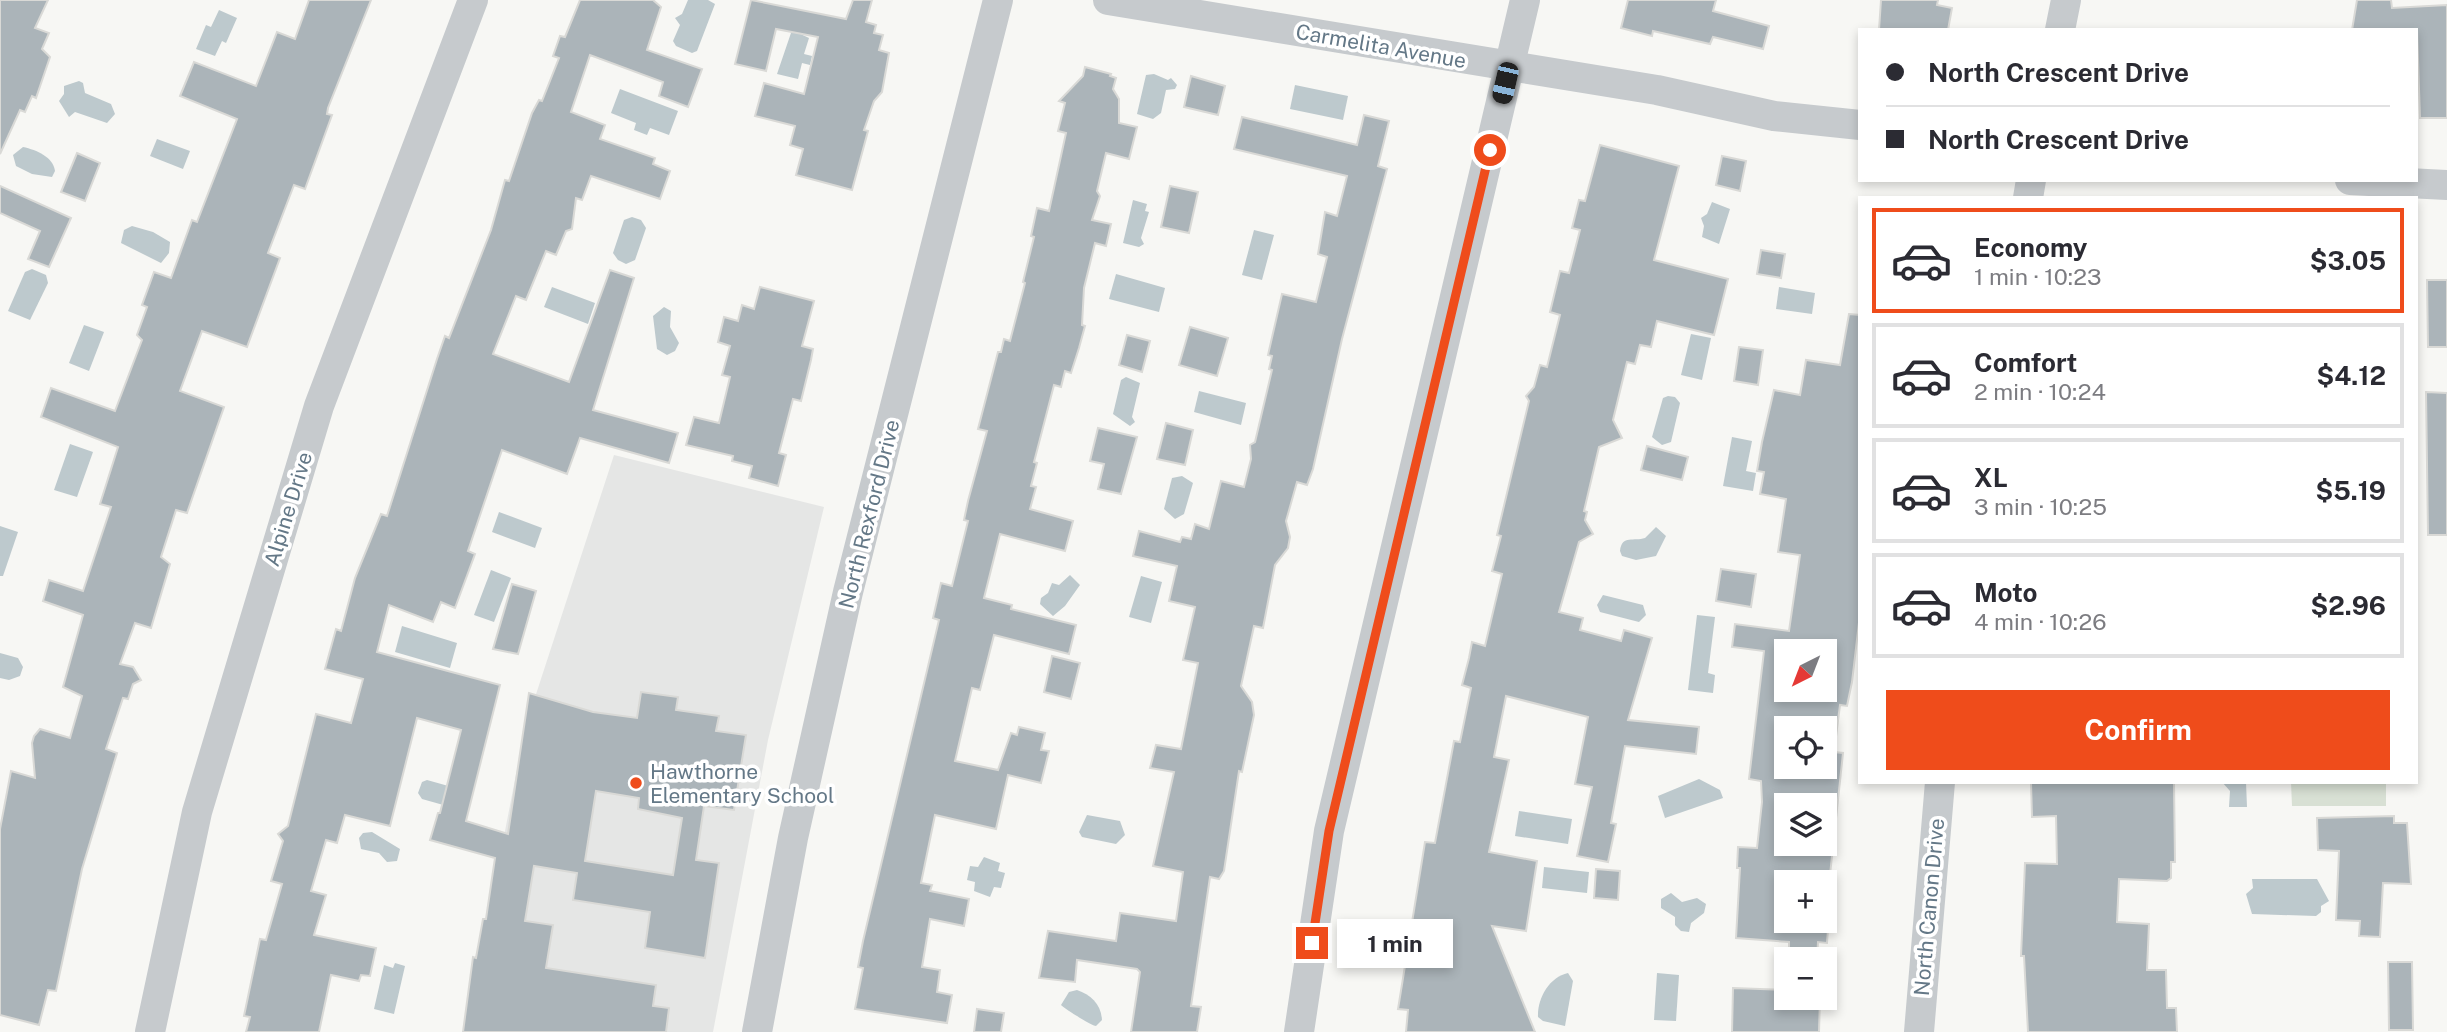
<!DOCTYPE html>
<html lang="en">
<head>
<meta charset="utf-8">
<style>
	:root { --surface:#fff; --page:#f2f2f3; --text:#2b2b33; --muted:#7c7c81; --line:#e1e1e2; --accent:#ef4c1b }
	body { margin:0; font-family:"Public Sans",sans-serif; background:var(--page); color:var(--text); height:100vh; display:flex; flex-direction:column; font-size:26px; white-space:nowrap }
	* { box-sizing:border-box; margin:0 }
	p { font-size:23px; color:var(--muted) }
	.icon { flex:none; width:38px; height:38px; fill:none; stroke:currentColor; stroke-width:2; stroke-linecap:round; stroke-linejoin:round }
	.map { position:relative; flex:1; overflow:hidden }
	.sheet { position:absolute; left:1858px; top:196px; width:560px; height:588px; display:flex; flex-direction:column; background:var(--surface); border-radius:0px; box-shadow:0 4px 10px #0003 }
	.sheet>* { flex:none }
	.top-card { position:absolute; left:1858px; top:28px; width:560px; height:154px; border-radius:0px; box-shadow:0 4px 10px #0003; display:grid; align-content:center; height:154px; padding:0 28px; background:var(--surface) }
	.needle { width:46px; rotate:222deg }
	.tools { position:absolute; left:1774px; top:639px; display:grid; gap:14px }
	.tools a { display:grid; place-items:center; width:63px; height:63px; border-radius:0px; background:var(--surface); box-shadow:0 4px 10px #0003; font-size:35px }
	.end { position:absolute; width:32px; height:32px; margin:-16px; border:9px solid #ef4c1b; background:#fff; box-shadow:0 0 0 4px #fff }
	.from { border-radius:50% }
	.bubble { position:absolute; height:49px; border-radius:0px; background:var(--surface); box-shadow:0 4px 10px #0003; font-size:23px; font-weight:700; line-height:49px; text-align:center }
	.car { position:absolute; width:21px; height:42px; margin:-21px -10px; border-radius:9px; box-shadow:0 0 5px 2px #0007; background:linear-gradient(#222 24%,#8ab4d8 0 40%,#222 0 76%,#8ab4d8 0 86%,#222 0) }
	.top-card b { display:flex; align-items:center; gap:24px; height:66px; font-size:26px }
	.top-card b+b { border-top:2px solid var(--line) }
	.top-card i { width:18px; height:18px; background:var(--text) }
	ul { padding:12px 0 0; list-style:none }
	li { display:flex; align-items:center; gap:21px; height:105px; margin:0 14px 10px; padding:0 14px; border:4px solid var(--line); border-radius:0px }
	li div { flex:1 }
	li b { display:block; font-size:26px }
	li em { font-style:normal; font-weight:700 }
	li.selected { border-color:var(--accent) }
	li>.icon { width:63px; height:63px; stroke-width:1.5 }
	.action { display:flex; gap:14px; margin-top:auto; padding:14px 28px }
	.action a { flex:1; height:80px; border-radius:0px; background:var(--accent); color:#fff; font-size:28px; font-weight:700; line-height:80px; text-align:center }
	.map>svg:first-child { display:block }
	.built { fill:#e5e6e5 }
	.green { fill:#d8e0d4 }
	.water { fill:#bdc9cd }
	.building { fill:#abb4b9; stroke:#d9d9d6; stroke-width:2; fill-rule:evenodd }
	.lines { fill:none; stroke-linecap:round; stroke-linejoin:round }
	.street { stroke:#c6cacd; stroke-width:30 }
	.route { stroke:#ef4c1b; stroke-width:9 }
	.poi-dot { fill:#ef4c1b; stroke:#fff; stroke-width:2.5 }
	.labels { text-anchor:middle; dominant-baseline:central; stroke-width:7; stroke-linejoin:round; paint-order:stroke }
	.street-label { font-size:21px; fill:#647887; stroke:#fff }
	.poi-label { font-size:21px; fill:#647887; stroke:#fff; text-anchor:start }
</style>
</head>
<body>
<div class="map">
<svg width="2447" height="1032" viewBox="0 0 2447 1032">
	<rect width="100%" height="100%" fill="#f7f7f4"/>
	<!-- built -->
	<path class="built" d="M614 455 824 507 768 740 713 1032H466L525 728Z"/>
	<!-- green -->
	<path class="green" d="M2291 782H2386V806H2292Z"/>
	<!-- water -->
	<g class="water">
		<path d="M688 0H708L715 4 697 51 692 53 676 46 673 41 680 25 675 18 682 14Z"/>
		<path d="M219 10 237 18 226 43 222 41 215 56 196 49 206 25 211 27Z"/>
		<path d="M792 30 809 38 804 54 812 56 810 65 802 63 798 79 777 74Z"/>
		<path d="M1154 74 1168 80 1171 78 1177 85 1175 89 1166 90 1161 113 1153 119 1137 114 1146 75Z"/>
		<path d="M79 81 83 83 85 93 111 104 115 114 107 123 75 112 69 117 59 101 64 94V86Z"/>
		<path d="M1295 85 1348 96 1343 120 1290 109Z"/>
		<path d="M620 89 678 111 669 135 650 128 647 135 634 130 636 123 611 113Z"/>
		<path d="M157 139 190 151 183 169 150 156Z"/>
		<path d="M23 147C37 150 53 157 55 171L52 177 32 174 16 166 13 155Z"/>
		<path d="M1133 200 1147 204 1145 211 1149 212 1141 238 1144 244 1139 247 1123 243Z"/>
		<path d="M1712 202 1730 209 1719 244 1702 237 1704 226 1701 218 1707 214Z"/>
		<path d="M632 217 641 220 646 228 635 260 626 264 618 260 613 253 624 220Z"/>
		<path d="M132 226 153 232 170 242 169 253 161 263 121 243 124 230Z"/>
		<path d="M1254 230 1274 235 1262 280 1242 275Z"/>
		<path d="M32 269 46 275 48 283 30 320 8 311 25 272Z"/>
		<path d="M1116 274 1165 288 1159 312 1109 299Z"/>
		<path d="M552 287 595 303 588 324 544 307Z"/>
		<path d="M1779 287 1815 293 1812 314 1776 309Z"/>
		<path d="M664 307 671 311 670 327 679 343 675 351 667 355 657 349 653 316Z"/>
		<path d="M84 325 104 332 89 371 69 363Z"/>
		<path d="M1691 334 1711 338 1702 380 1681 375Z"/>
		<path d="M1126 377 1140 383 1132 417 1135 422 1130 426 1113 414 1121 380Z"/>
		<path d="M1199 391 1246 403 1241 425 1194 412Z"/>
		<path d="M1668 396 1675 397 1680 403 1671 442 1662 445 1652 437 1663 398Z"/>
		<path d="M1732 437 1752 441 1746 471 1756 473 1753 491 1723 486Z"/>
		<path d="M70 444 93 452 77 497 54 490Z"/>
		<path d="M1182 476 1193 483 1184 514 1175 519 1164 509 1172 478Z"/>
		<path d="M499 512 542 528 535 548 492 532Z"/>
		<path d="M0 526 18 532 3 576H0Z"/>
		<path d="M1656 527 1666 536 1656 556 1636 560 1622 556 1620 551C1622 534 1634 542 1645 538Z"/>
		<path d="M491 570 511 578 494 622 474 615Z"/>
		<path d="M1070 575 1080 585 1065 606 1053 616 1040 604 1041 598 1048 593 1052 583 1059 585Z"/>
		<path d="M1141 576 1162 582 1151 623 1129 617Z"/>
		<path d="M1603 595 1643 605 1646 615 1639 622 1600 612 1597 605Z"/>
		<path d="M1697 615 1715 617 1708 673 1715 675 1713 693 1688 690Z"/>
		<path d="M402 626 457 643 450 668 395 652Z"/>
		<path d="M0 653 18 658 23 667 20 676 9 680 0 678Z"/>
		<path d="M1699 779 1720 790 1723 798 1665 818 1658 796Z"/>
		<path d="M427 780 459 789 454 808 422 799 418 793 422 782Z"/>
		<path d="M2222 782H2246L2247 807H2229L2230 791Z"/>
		<path d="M1519 811 1572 819 1568 844 1515 836Z"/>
		<path d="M1087 815 1120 821 1125 835 1116 844 1082 837 1079 832Z"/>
		<path d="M372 832 400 849 397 861 387 862 379 853 361 849 359 838 363 833Z"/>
		<path d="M984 857 1000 863 998 871 1005 873 1001 888 994 887 990 897 974 891 975 882 967 880 970 866 978 867Z"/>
		<path d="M1544 867 1589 872 1587 893 1542 888Z"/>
		<path d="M2252 879H2317L2329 901 2321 906V912L2316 916 2252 914 2246 894 2253 888Z"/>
		<path d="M1671 893 1682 902 1697 898 1706 904 1704 913 1691 923 1689 932 1681 931 1675 925V917L1661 908V899Z"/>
		<path d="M395 963 405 966 394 1014 374 1009 384 965 393 968Z"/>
		<path d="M1568 973 1573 981 1565 1026 1543 1021 1538 1017C1537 999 1549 977 1568 973Z"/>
		<path d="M1657 973 1679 975 1676 1021 1654 1020Z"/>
		<path d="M1077 990C1091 995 1101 1004 1102 1020L1096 1026C1092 1026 1065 1009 1061 1005L1069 992Z"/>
	</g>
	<!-- building -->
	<g class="building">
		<path d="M0 0H48L35 28 49 33 42 49 50 57 36 98 32 96 25 112 20 110 0 154Z"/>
		<path d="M309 0H371L328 108 327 114 332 115 305 189 294 185 268 253 280 258 247 347 202 331 180 391 224 407 187 513 176 510 161 557 170 564 151 628 135 623 120 664 133 667 141 680 133 684 128 699 123 698 106 749 117 753 82 869 56 991 48 990 39 1025 0 1015V829L11 771 35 778 32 743 34 736 40 729 70 738 82 696 63 687 83 615 43 601 49 580 83 591 111 507 100 504 118 447 41 417 51 388 115 411 142 340 137 335 147 307 142 305 154 272 171 278 192 220 197 222 237 119 180 96 194 62 256 86 277 32 295 39Z"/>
		<path d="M580 0H653L661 7 647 50 702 69 688 107 659 96 663 82 590 55 571 112 605 125 600 139 655 158 653 164 670 171 660 199 591 176 582 200 576 198 572 229 566 231 556 255 546 251 526 300 516 296 493 354 569 382 610 270 634 278 593 410 678 433 669 463 580 438 567 474 502 450 468 551 475 554 455 608 441 602 433 622 389 605 377 652 500 685 466 821 508 834 529 693 593 712 637 718 641 692 678 697 676 710 719 716 716 731 746 735 734 810 704 806 696 860 719 863 705 958 645 948 650 912 573 900 577 873 534 866 525 921 553 925 546 968 656 985 653 1006 669 1008 666 1032H463L473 957 476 958 483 919H486L495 858 430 840 438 813H440L461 730 417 718 390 826 345 815 337 843 326 840 311 891 326 895 314 935 376 948 370 976 361 975 359 981 331 975 319 1032H246L250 1017 244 1016 260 939 266 940 282 884 271 881 283 841 278 834 288 826 316 714 351 723 363 679 325 669 336 629 341 631 355 578 381 514 387 516 437 359 445 336 449 338 491 230 505 180 509 181 532 113 539 100 542 101 559 58 553 56 560 36 565 37ZM596 791 639 798 638 809 682 818 673 875 585 861Z"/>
		<path d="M751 0 846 19 853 0H872L866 22 876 25 874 33 883 35 879 50 889 53 882 92 874 101 864 130 868 131 852 190 796 175 803 149 790 145 795 126 755 116 764 83 804 94 818 37 776 29 766 71 735 64Z"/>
		<path d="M1628 0H1716L1713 11 1769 26 1763 49 1713 37 1710 44 1653 31 1652 36 1621 28Z"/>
		<path d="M1881 0H1938L1937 5 1952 8 1948 30H1879Z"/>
		<path d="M2357 0H2391L2392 8 2447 5V118H2420L2417 30H2352Z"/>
		<path d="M1085 67 1111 74 1110 76 1116 78 1113 89 1119 99V123L1137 127 1129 159 1106 153 1097 191 1100 196 1092 220 1111 224 1106 246 1095 243 1084 288 1082 325 1085 326 1079 348 1071 373 1065 371 1061 387 1054 385 1034 462 1037 463 1031 486 1036 487 1030 509 1073 521 1065 551 1000 534 984 598 1012 605 1011 609 1076 625 1069 654 994 635 980 690 972 688 955 761 998 770 1011 733 1017 735 1019 727 1045 733 1041 750 1049 751 1041 783 1008 775 996 829 935 815 921 883 932 885 930 891 969 899 964 926 930 919 922 967 940 970 937 992 952 995 947 1023 855 1009 863 968 858 967 863 941 939 620 933 618 941 583 952 586 968 521 964 520 968 501 987 431 978 429 998 352H1001L1004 339 1010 341 1025 283 1023 282 1034 237 1031 236 1037 208 1049 211 1066 133 1058 131 1065 103 1059 101 1083 76Z"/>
		<path d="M1191 76 1225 86 1218 115 1184 107Z"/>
		<path d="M1364 115 1389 121 1378 166 1387 169 1342 339 1313 469 1307 485 1297 482 1286 521 1290 537 1288 548 1275 565 1263 628 1254 626 1241 686 1252 702 1254 715 1242 772 1239 771 1224 871 1219 879 1210 877 1191 1006 1201 1007 1197 1032H1131L1140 972 1137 969 1077 960 1075 982 1039 978 1048 931 1116 941 1120 913 1176 921 1183 872 1153 866 1174 772 1150 768 1156 745 1181 749 1198 663 1183 660 1195 607 1169 601 1177 566 1133 556 1139 531 1180 542 1182 537 1191 539 1195 524 1209 529 1221 481 1244 487 1251 459 1250 445 1255 442 1272 370 1269 369 1272 356 1268 355 1282 294 1316 302 1327 257 1318 254 1325 212 1337 216 1347 176 1234 149 1242 117 1357 145Z"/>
		<path d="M1600 145 1679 166 1654 260 1728 279 1714 335 1657 321 1651 347 1640 345 1635 364 1627 362 1613 420 1622 438 1599 447 1584 511 1587 512 1585 520 1593 534 1579 542 1559 612 1583 618 1580 630 1621 641 1624 630 1652 638 1628 720 1699 727 1696 754 1625 746 1611 823 1616 824 1608 862 1577 856 1592 787 1575 784 1588 717 1506 696 1494 757 1509 760 1489 852 1537 861 1526 931 1492 926 1535 1032H1406L1408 1010 1398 1009 1425 842 1435 843 1454 741 1460 742 1471 688 1462 685 1469 658 1472 642 1485 646 1502 574 1492 571 1501 536 1497 535 1529 401 1526 396 1534 387 1540 365 1547 367 1560 315 1550 312 1560 271 1569 273 1580 230 1572 228 1579 200 1585 201Z"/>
		<path d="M77 153 100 163 85 201 61 192Z"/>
		<path d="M1722 156 1746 161 1740 191 1716 185Z"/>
		<path d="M0 186 71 218 49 267 28 259 40 231 0 213Z"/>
		<path d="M1170 186 1198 192 1189 233 1161 227Z"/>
		<path d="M1761 250 1785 254 1781 278 1757 274Z"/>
		<path d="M2427 280H2447V347H2428Z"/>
		<path d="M760 287 814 301 802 346 813 349 811 360 801 401 793 399 779 453 786 455 778 486 749 478 752 466 732 461 733 456 686 445 694 417 719 423 730 377 722 375 730 346 718 342 724 317 738 321 742 305 754 309Z"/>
		<path d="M1849 314 1860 315V614L1852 682 1847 706 1840 705 1834 752 1843 753 1830 875H1832L1827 943 1818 942 1817 959H1789V942L1736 938 1740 868H1737L1738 847 1757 848 1762 802 1761 781 1749 779 1764 651 1732 647 1735 624 1789 631 1800 555 1778 552 1786 499 1760 494 1764 472 1757 471 1762 442 1774 390 1800 395 1806 360 1840 365ZM1787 651H1825V690H1787ZM1787 728H1825V766H1787ZM1787 805H1825V844H1787ZM1787 882H1825V920H1787Z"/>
		<path d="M1190 327 1228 338 1217 376 1179 365Z"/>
		<path d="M1127 335 1150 341 1142 372 1119 365Z"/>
		<path d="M1739 347 1763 350 1758 385 1734 381Z"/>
		<path d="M2426 392 2447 393V535H2428Z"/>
		<path d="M1166 423 1193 430 1185 465 1157 459Z"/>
		<path d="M1098 428 1137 437 1121 494 1098 489 1104 464 1090 461Z"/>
		<path d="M1647 446 1688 457 1682 480 1641 470Z"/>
		<path d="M1721 569 1756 574 1751 607 1716 601Z"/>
		<path d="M512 584 536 591 518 654 493 649Z"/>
		<path d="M1052 656 1080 663 1071 699 1044 692Z"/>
		<path d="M2174 782 2175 862H2171V878L2167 881 2119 879 2117 922 2149 924 2147 970H2166L2167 1008H2176L2177 1032H2028L2024 956H2021L2025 863 2057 864 2056 816 2032 817 2031 783Z"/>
		<path d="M2394 816V823H2407L2411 884 2383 883 2380 937 2359 936 2360 921 2336 920 2339 851 2318 850 2317 818Z"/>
		<path d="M1596 869 1620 871 1618 900 1594 898Z"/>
		<path d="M2388 962H2412L2413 1030H2389Z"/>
		<path d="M1733 988 1787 990V998H1820L1819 1032H1732Z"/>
		<path d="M977 1009 1004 1013 1001 1032H974Z"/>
	</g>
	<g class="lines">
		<!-- street -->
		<g class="street">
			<path d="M1108 0 1657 90 1774 116 1860 125"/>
			<path d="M2060 30 2066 0"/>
			<path d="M2350 180 2447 185"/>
			<path d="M2028 198 2031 180"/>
			<path d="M150 1032 197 812 319 406 473 0"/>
			<path d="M757 1032 793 838 848 592 998 0"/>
			<path d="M1299 1032 1329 831 1525 0"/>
			<path d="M1919 1032 1940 782"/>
		</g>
	</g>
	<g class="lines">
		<!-- route -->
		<path class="route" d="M1312 943 1329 831 1490 150"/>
	</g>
	<!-- markers -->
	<circle class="poi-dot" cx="636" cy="783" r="7"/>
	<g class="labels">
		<!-- street labels -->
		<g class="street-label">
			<text transform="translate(1381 46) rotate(10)">Carmelita Avenue</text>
			<text transform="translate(288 509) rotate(-73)">Alpine Drive</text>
			<text transform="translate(869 514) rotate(-76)">North Rexford Drive</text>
			<text transform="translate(1929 907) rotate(-85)">North Canon Drive</text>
		</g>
		<!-- poi labels -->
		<g class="poi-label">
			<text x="650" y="771">Hawthorne<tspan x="650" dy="24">Elementary School</tspan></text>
		</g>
	</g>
</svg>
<div class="tools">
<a><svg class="needle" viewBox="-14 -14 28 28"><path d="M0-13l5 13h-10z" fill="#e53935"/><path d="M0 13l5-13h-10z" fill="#7c7c81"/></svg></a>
<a><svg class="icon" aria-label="locate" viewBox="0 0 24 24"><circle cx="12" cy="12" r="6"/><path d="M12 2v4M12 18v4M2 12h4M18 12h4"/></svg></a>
<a><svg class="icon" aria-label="layers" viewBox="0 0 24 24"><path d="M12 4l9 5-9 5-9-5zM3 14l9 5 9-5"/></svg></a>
<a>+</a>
<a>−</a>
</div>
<i class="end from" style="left:1490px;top:150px"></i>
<i class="end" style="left:1312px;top:943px"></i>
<div class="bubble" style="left:1337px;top:919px;width:116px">1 min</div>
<i class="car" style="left:1505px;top:83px;rotate:193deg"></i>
<div class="top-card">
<b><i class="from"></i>North Crescent Drive</b>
<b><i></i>North Crescent Drive</b>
</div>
<section class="sheet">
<ul>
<li class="selected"><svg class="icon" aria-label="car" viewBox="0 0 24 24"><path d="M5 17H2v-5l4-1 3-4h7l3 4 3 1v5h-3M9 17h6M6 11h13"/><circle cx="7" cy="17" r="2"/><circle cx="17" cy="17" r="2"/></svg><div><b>Economy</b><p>1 min · 10:23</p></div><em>$3.05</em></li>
<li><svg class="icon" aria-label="car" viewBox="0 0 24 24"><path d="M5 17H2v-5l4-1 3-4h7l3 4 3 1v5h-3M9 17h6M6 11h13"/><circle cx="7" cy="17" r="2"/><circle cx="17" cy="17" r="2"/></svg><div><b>Comfort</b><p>2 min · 10:24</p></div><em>$4.12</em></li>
<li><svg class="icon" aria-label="car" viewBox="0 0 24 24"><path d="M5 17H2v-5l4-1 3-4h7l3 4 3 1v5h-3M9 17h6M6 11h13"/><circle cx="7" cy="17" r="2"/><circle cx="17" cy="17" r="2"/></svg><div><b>XL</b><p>3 min · 10:25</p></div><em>$5.19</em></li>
<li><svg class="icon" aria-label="car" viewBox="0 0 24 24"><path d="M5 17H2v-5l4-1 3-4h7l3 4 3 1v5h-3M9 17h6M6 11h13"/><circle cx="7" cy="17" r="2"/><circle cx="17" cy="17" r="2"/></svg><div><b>Moto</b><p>4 min · 10:26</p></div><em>$2.96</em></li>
</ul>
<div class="action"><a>Confirm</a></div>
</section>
</div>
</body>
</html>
